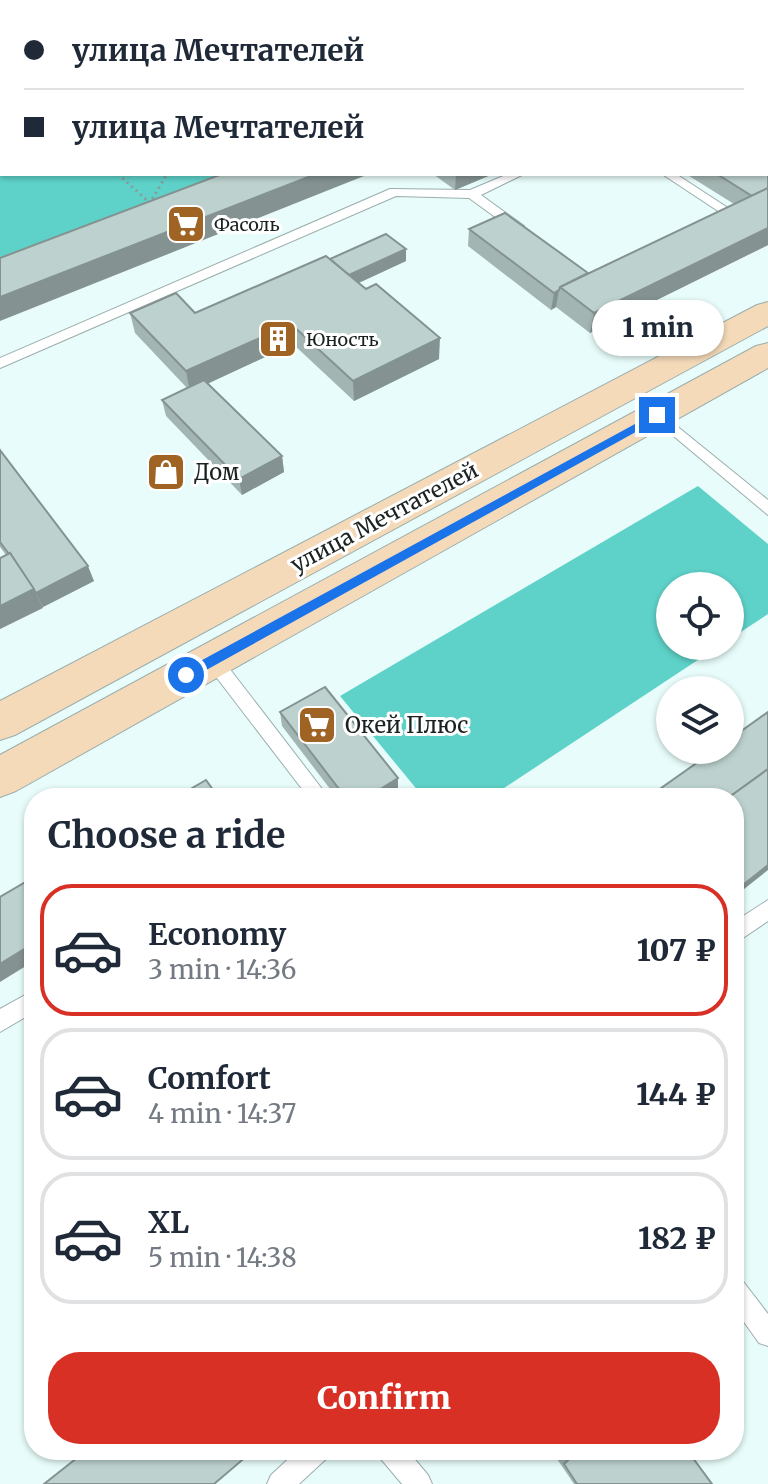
<!DOCTYPE html>
<html lang="en">
<head>
<meta charset="utf-8">
<style>
	:root { --surface:#fff; --page:#f6f6f7; --text:#1f2937; --muted:#747a83; --line:#e0e1e3; --accent:#d93025 }
	body { margin:0; font-family:Merriweather,serif; background:var(--page); color:var(--text); height:100vh; display:flex; flex-direction:column; font-size:30px; white-space:nowrap }
	* { box-sizing:border-box; margin:0 }
	p { font-size:26px; color:var(--muted) }
	.icon { flex:none; width:44px; height:44px; fill:none; stroke:currentColor; stroke-width:2; stroke-linecap:round; stroke-linejoin:round }
	.map { position:relative; flex:1; overflow:hidden }
	.side { position:absolute; left:24px; top:788px; width:720px; height:672px; display:flex; flex-direction:column; background:var(--surface); border-radius:32px; box-shadow:0 2px 6px #0004 }
	.side>* { flex:none }
	.hud { position:absolute; left:0px; top:0px; width:768px; height:176px; box-shadow:0 2px 6px #0004; display:grid; align-content:center; height:176px; padding:0 24px; background:var(--surface) }
	.tools { position:absolute; left:656px; top:572px; display:grid; gap:16px }
	.tools a { display:grid; place-items:center; width:88px; height:88px; border-radius:50%; background:var(--surface); box-shadow:0 2px 6px #0004; font-size:40px }
	.end { position:absolute; width:36px; height:36px; margin:-18px; border:10px solid #1a73e8; background:#fff; box-shadow:0 0 0 4px #fff }
	.from { border-radius:50% }
	.bubble { position:absolute; height:56px; border-radius:28px; background:var(--surface); box-shadow:0 2px 6px #0004; font-size:26px; font-weight:800; line-height:56px; text-align:center }
	.hud b { display:flex; align-items:center; gap:28px; height:76px; font-size:30px }
	.hud b+b { border-top:2px solid var(--line) }
	.hud i { width:20px; height:20px; background:var(--text) }
	ul { padding:0; list-style:none }
	li { display:flex; align-items:center; gap:24px; height:132px; margin:0 16px 12px; padding:0 8px; border:4px solid var(--line); border-radius:32px }
	li div { flex:1 }
	li b { display:block; font-size:30px }
	li em { font-style:normal; font-weight:800 }
	li.on { border-color:var(--accent) }
	li>.icon { width:72px; height:72px; stroke-width:1.5 }
	h2 { padding:0 24px; font-size:36px; line-height:96px }
	.primary-button { display:flex; gap:16px; margin-top:auto; padding:16px 24px }
	.primary-button a { flex:1; height:92px; border-radius:32px; background:var(--accent); color:#fff; font-size:32px; font-weight:800; line-height:92px; text-align:center }
	.map>svg:first-child { display:block }
	.forest { fill:#5ed2c9 }
	.lines { fill:none; stroke-linecap:round; stroke-linejoin:round }
	.lane-casing { stroke:#9aaeac; stroke-width:2 }
	.secondary-casing { stroke:#9aaeac; stroke-width:2 }
	.path { stroke:#8b9a98; stroke-width:3; stroke-dasharray:2 4; stroke-linecap:butt }
	.lane { fill:#fff; fill-rule:evenodd }
	.secondary { fill:#f5daba; fill-rule:evenodd }
	.wall { fill:#a3b5b2 }
	.shaded-wall { fill:#849391 }
	.building { fill:#bdd2cf; stroke:#849391; stroke-width:2 }
	.route { fill:#1a73e8 }
	.labels { text-anchor:middle; dominant-baseline:central; stroke-width:6; stroke-linejoin:round; paint-order:stroke }
	.far-poi-label { font-size:18px; fill:#1a2221; stroke:#fff; text-anchor:start }
	.poi-label { font-size:22px; fill:#1a2221; stroke:#fff; text-anchor:start }
	.street-label { font-size:22px; fill:#1a2221; stroke:#fff }
</style>
</head>
<body>
<div class="map">
<svg width="768" height="1484" viewBox="0 0 768 1484">
	<rect width="100%" height="100%" fill="#e8fdfb"/>
	<!-- forest -->
	<g class="forest">
		<path d="M0 7 2 174H265L0 278Z"/>
		<path d="M698 486 768 544V614L730 639V586H670V646H719L489 798H424L340 696Z"/>
	</g>
	<g class="lines">
		<defs>
			<g id="lane">
				<path d="M338 0H353L337 2Z"/>
				<path d="M704 0H716L717 2H705Z"/>
				<rect x="766" y="2" width="2" height="6"/>
				<path d="M508 174H524L481 195 524 226V232H516L469 198 396 196 0 368V358L390 189 470 190Z"/>
				<path d="M662 174H676L768 234V244Z"/>
				<path d="M657 410 768 500V515L652 418 650 415Z"/>
				<path d="M213 653 219 655 329 798H309L207 665 204 660 207 655Z"/>
				<path d="M768 900V921L734 944V922Z"/>
				<path d="M34 990V1012L0 1032V1009Z"/>
				<path d="M734 1276 742 1280 768 1314V1346L759 1343 734 1308Z"/>
				<path d="M298 1450H330L326 1459 299 1484H267L271 1475Z"/>
				<path d="M377 1450H407L428 1475 432 1484H402L381 1459Z"/>
			</g>
			<g id="secondary">
				<path d="M768 302V326L15 735 0 740V701L757 305Z"/>
				<path d="M768 343V368L16 791 0 797V755L756 346Z"/>
			</g>
		</defs>
		<!-- lane casing -->
		<use href="#lane" class="lane-casing"/>
		<!-- secondary casing -->
		<use href="#secondary" class="secondary-casing"/>
		<!-- path -->
		<path class="path" d="M118 174 150 203 167 174"/>
		<!-- lane -->
		<use href="#lane" class="lane"/>
		<!-- secondary -->
		<use href="#secondary" class="secondary"/>
	</g>
	<!-- wall -->
	<g class="wall">
		<path d="M462 0H528L530 2H462Z"/>
		<path d="M767 50H768V75L766 74Z"/>
		<path d="M766 76 768 77V121L766 119Z"/>
		<path d="M766 133 768 134V245L590 333 556 307 551 310 468 246 469 229 588 273 734 204 686 174H766Z"/>
		<path d="M433 174H493L455 190Z"/>
		<path d="M330 259 406 261 358 283 439 359 354 401 293 344 208 383 282 456 284 472 242 495 166 416 162 400 187 388 135 333 130 313H195Z"/>
		<path d="M0 450 94 581 0 629 6 555 0 547Z"/>
		<path d="M280 712 398 778V791L386 798H337L282 726Z"/>
		<path d="M567 1450H687L712 1484H574L557 1459Z"/>
	</g>
	<!-- shaded-wall -->
	<g class="shaded-wall">
		<path d="M316 174H369L0 321V297Z"/>
		<path d="M456 174H493L455 190Z"/>
		<path d="M768 228V245L590 333 594 313Z"/>
		<path d="M406 249V261L348 288 347 276Z"/>
		<path d="M559 290 556 307 551 310 554 293Z"/>
		<path d="M291 324 293 344 190 392 186 371Z"/>
		<path d="M440 338 439 359 354 401 353 381Z"/>
		<path d="M282 456 284 472 242 495 239 479Z"/>
		<path d="M88 566 94 581 43 607 36 593Z"/>
		<path d="M34 589 43 608 0 629V606Z"/>
		<path d="M398 778V791L386 798H366Z"/>
		<path d="M768 865V870L734 897V892Z"/>
		<path d="M34 943V961L0 982V964Z"/>
	</g>
	<!-- building -->
	<g class="building">
		<path d="M433 0H438L441 2H427Z"/>
		<path d="M480 0H528L530 1 484 2Z"/>
		<path d="M766 76 768 77V101L766 100Z"/>
		<path d="M766 133 768 134V155L766 154Z"/>
		<path d="M766 171 768 172V188L752 196 717 174H766Z"/>
		<path d="M222 174H316L0 297V258Z"/>
		<path d="M768 188V228L594 313 560 287Z"/>
		<path d="M505 213 588 273 560 287 559 290 554 293 469 229Z"/>
		<path d="M386 234 406 249 349 275 330 259Z"/>
		<path d="M326 256 366 289 376 284 440 338 353 381 291 324 186 371 130 313 176 293 195 313Z"/>
		<path d="M204 380 282 456 239 479 162 400Z"/>
		<path d="M0 450 88 566 36 593 10 553 9 554 0 542Z"/>
		<path d="M10 553 34 589 0 606V558Z"/>
		<path d="M325 687 398 778 366 798H346L280 712Z"/>
		<path d="M768 712V769L728 798H647L715 750H730V739Z"/>
		<path d="M768 769V865L734 892V798H728Z"/>
		<path d="M206 780 219 798H175Z"/>
		<path d="M34 877V943L0 964V897Z"/>
		<path d="M87 1450H254L214 1484H44Z"/>
		<path d="M579 1450H687L712 1484H577L564 1464Z"/>
	</g>
	<!-- route -->
	<path class="route" d="M657 412 661 413V418L190 679H182V671Z"/>
	<!-- icons -->
	<defs>
		<symbol id="supermarket-square" viewBox="-11 -11 22 22"><rect x="-9" y="-9" width="18" height="18" rx="4" fill="#9f6424" stroke="#fff"/><path d="M-6-5.5h2.5l.6 2H6L4.5 2H-2.5L-4.4-4H-6ZM-1.5 3.2a1.3 1.3 0 1 0 .1 0ZM3 3.2a1.3 1.3 0 1 0 .1 0Z" fill="#fff"/></symbol>
		<symbol id="building-square" viewBox="-11 -11 22 22"><rect x="-9" y="-9" width="18" height="18" rx="4" fill="#9f6424" stroke="#fff"/><path d="M-4-6H4V6H1V3H-1V6H-4ZM-2.5-4.3h1.7v1.8h-1.7ZM.8-4.3h1.7v1.8H.8ZM-2.5-1h1.7V.8h-1.7ZM.8-1h1.7V.8H.8Z" fill="#fff"/></symbol>
		<symbol id="shop-square" viewBox="-11 -11 22 22"><rect x="-9" y="-9" width="18" height="18" rx="4" fill="#9f6424" stroke="#fff"/><path d="M-5-2.5h2.3a2.7 3.5 0 0 1 5.4 0H5L5.5 6h-11ZM-1.5-2.5h3a1.5 2.3 0 0 0-3 0Z" fill="#fff"/></symbol>
	</defs>
	<g fill-rule="evenodd">
		<use href="#supermarket-square" x="164" y="202" width="44" height="44"/>
		<use href="#building-square" x="256" y="317" width="44" height="44"/>
		<use href="#shop-square" x="144" y="450" width="44" height="44"/>
		<use href="#supermarket-square" x="295" y="703" width="44" height="44"/>
	</g>
	<g class="labels">
		<!-- far-poi labels -->
		<g class="far-poi-label">
			<text x="214" y="224">Фасоль</text>
			<text x="306" y="339">Юность</text>
		</g>
		<!-- poi labels -->
		<g class="poi-label">
			<text x="194" y="472">Дом</text>
			<text x="345" y="725">Окей Плюс</text>
		</g>
		<!-- street labels -->
		<g class="street-label">
			<text transform="translate(384 517) rotate(-28)">улица Мечтателей</text>
		</g>
	</g>
</svg>
<div class="tools">
<a><svg class="icon" aria-label="locate" viewBox="0 0 24 24"><circle cx="12" cy="12" r="6"/><path d="M12 2v4M12 18v4M2 12h4M18 12h4"/></svg></a>
<a><svg class="icon" aria-label="layers" viewBox="0 0 24 24"><path d="M12 4l9 5-9 5-9-5zM3 14l9 5 9-5"/></svg></a>
</div>
<i class="end from" style="left:186px;top:675px"></i>
<i class="end" style="left:657px;top:415px"></i>
<div class="bubble" style="left:592px;top:300px;width:132px">1 min</div>
<div class="hud">
<b><i class="from"></i>улица Мечтателей</b>
<b><i></i>улица Мечтателей</b>
</div>
<section class="side">
<h2>Choose a ride</h2>
<ul>
<li class="on"><svg class="icon" aria-label="car" viewBox="0 0 24 24"><path d="M5 17H2v-5l4-1 3-4h7l3 4 3 1v5h-3M9 17h6M6 11h13"/><circle cx="7" cy="17" r="2"/><circle cx="17" cy="17" r="2"/></svg><div><b>Economy</b><p>3 min · 14:36</p></div><em>107 ₽</em></li>
<li><svg class="icon" aria-label="car" viewBox="0 0 24 24"><path d="M5 17H2v-5l4-1 3-4h7l3 4 3 1v5h-3M9 17h6M6 11h13"/><circle cx="7" cy="17" r="2"/><circle cx="17" cy="17" r="2"/></svg><div><b>Comfort</b><p>4 min · 14:37</p></div><em>144 ₽</em></li>
<li><svg class="icon" aria-label="car" viewBox="0 0 24 24"><path d="M5 17H2v-5l4-1 3-4h7l3 4 3 1v5h-3M9 17h6M6 11h13"/><circle cx="7" cy="17" r="2"/><circle cx="17" cy="17" r="2"/></svg><div><b>XL</b><p>5 min · 14:38</p></div><em>182 ₽</em></li>
</ul>
<div class="primary-button"><a>Confirm</a></div>
</section>
</div>
</body>
</html>
